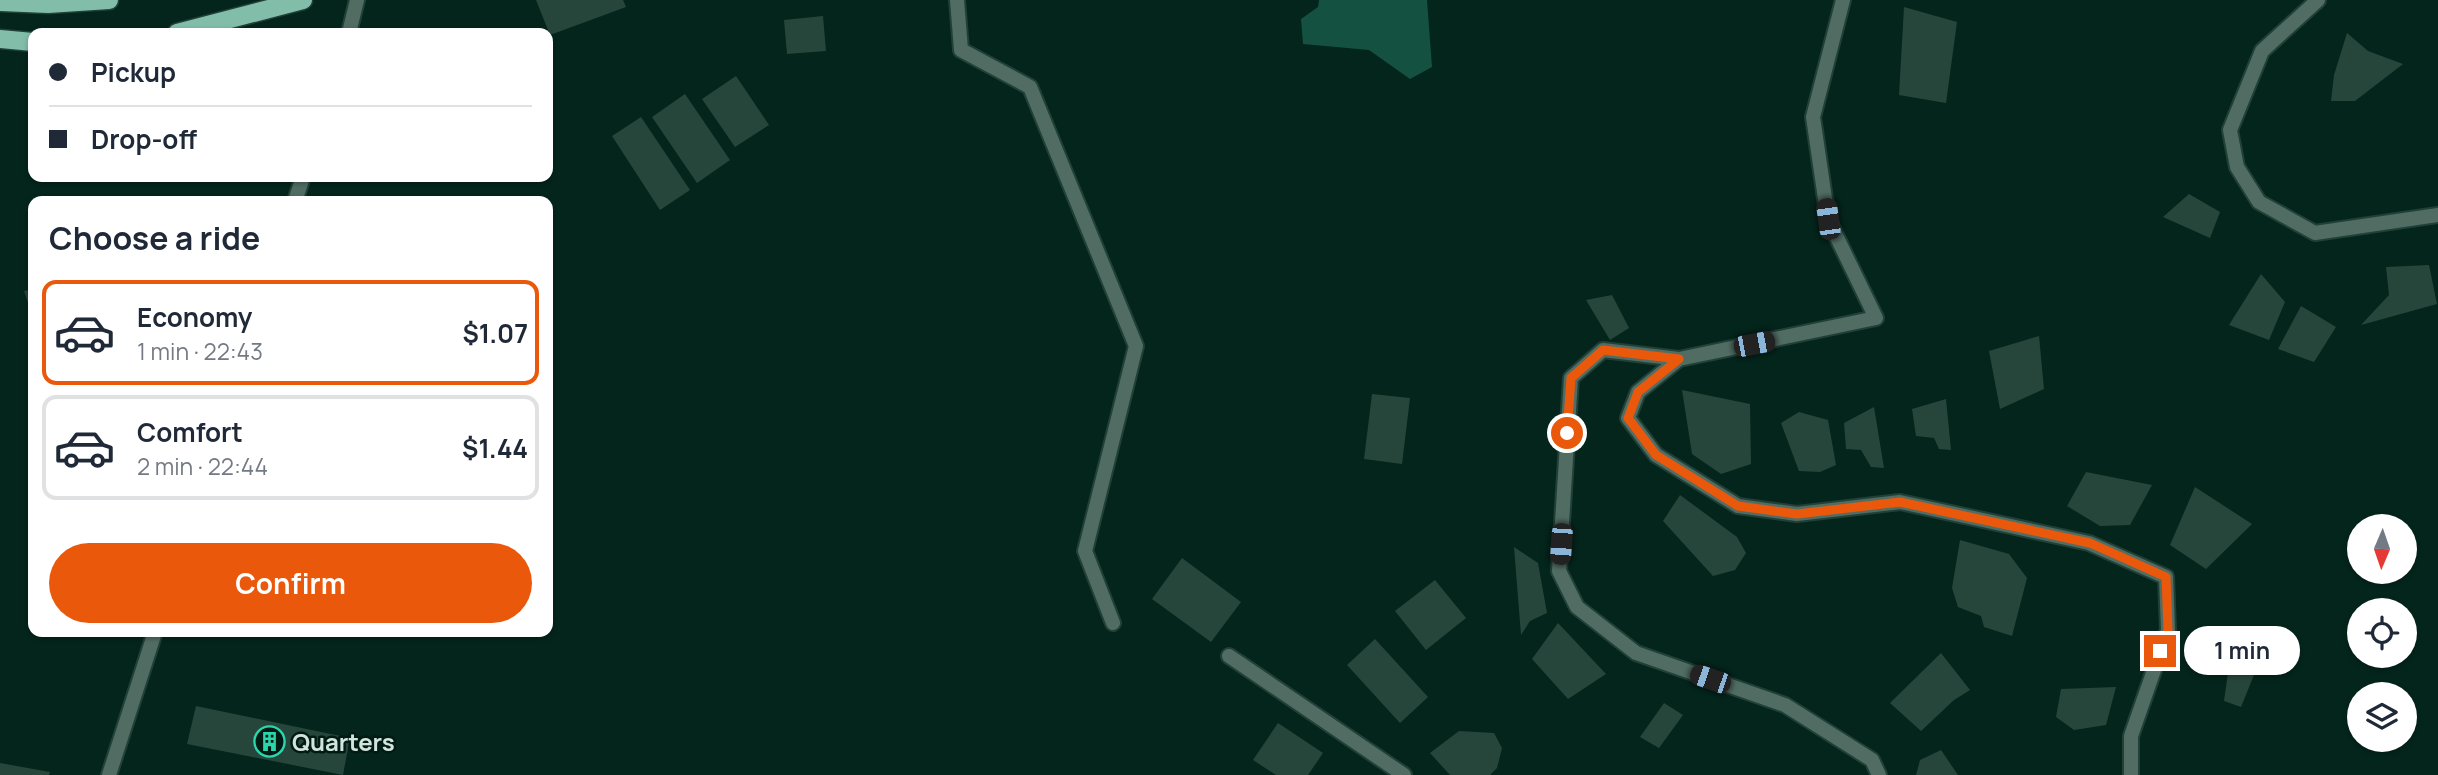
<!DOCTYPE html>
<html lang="en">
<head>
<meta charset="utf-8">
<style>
	:root { --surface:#fff; --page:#f2f2f3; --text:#1f2937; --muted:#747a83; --line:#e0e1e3; --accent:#ea580c }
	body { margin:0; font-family:Manrope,sans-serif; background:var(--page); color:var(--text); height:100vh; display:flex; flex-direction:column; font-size:26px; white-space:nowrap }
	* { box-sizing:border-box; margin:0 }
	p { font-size:23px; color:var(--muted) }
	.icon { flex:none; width:38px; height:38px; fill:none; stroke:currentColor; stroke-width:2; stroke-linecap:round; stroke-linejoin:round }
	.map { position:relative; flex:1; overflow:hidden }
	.drawer { position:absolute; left:28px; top:196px; width:525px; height:441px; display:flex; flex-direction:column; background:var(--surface); border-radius:14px; box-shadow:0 2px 5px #0004 }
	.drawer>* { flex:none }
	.banner { position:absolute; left:28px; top:28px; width:525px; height:154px; border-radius:14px; box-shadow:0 2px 5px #0004; display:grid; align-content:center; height:154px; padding:0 21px; background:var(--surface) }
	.needle { width:46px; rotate:182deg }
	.fabs { position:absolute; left:2347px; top:514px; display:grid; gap:14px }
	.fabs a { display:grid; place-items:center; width:70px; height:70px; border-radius:50%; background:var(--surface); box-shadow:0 2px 5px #0004; font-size:35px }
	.end { position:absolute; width:32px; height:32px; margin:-16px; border:9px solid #ea580c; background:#fff; box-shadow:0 0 0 4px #fff }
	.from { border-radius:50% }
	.bubble { position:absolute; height:49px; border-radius:24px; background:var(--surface); box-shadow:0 2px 5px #0004; font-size:23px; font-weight:700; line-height:49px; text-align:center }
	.car { position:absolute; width:21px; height:42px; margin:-21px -10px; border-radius:9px; box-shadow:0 0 5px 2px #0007; background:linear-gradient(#222 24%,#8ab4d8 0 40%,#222 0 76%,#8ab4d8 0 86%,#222 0) }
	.banner b { display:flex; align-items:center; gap:24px; height:66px; font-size:26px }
	.banner b+b { border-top:2px solid var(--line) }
	.banner i { width:18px; height:18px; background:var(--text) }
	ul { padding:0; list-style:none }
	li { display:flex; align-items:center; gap:21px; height:105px; margin:0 14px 10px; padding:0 7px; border:4px solid var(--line); border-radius:14px }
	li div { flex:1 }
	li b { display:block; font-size:26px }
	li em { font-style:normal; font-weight:700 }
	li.on { border-color:var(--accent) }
	li>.icon { width:63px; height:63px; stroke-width:1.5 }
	h2 { padding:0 21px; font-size:32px; line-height:84px }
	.cta { display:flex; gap:14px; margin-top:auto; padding:14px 21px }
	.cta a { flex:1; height:80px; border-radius:42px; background:var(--accent); color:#fff; font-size:28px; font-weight:700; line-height:80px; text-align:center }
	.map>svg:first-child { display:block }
	.green { fill:#145141 }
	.building { fill:#27463b }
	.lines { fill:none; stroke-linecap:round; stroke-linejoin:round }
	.lane-casing { stroke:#214037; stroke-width:18 }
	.street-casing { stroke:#214037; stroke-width:18 }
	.primary-casing { stroke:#214037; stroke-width:21 }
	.lane { stroke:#516d63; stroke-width:14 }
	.street { stroke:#516d63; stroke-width:14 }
	.primary { stroke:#81bda9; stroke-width:18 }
	.route { stroke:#ea580c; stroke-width:9 }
	.labels { text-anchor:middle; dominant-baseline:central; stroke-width:5; stroke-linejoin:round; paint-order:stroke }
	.poi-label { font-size:24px; font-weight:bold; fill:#d2e4dd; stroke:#001b13; text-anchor:start }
</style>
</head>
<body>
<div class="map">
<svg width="2438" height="775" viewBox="0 0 2438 775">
	<rect width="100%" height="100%" fill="#04251c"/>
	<!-- green -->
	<path class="green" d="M1319 0H1427L1432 67 1410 79 1369 50 1303 44 1301 19 1318 7Z"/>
	<!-- building -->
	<g class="building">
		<path d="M536 0H623L626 7 550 35Z"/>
		<path d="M1904 7 1957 22 1946 103 1899 95Z"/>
		<path d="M823 16 826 51 787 54 784 20Z"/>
		<path d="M2347 33 2368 51 2403 64 2355 101H2331L2334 75Z"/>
		<path d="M736 76 769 125 735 147 702 99Z"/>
		<path d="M685 94 730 160 697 183 652 117Z"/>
		<path d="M641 117 690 190 660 210 612 136Z"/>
		<path d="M2189 194 2220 212 2210 238 2163 217Z"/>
		<path d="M2429 265 2437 304 2361 325 2389 295 2386 267Z"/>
		<path d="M2261 274 2285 302 2269 340 2229 325Z"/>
		<path d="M33 289V317L24 291Z"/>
		<path d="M1612 295 1629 328 1610 340 1586 300Z"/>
		<path d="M2301 306 2336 327 2314 362 2278 349Z"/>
		<path d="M2039 336 2044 389 2000 409 1989 351Z"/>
		<path d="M1682 390 1750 404 1751 464 1721 474 1692 454Z"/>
		<path d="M1372 394 1410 398 1402 464 1364 459Z"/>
		<path d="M1946 399 1951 450 1939 449 1934 438 1916 436 1912 409Z"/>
		<path d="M1874 407 1884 468 1871 467 1861 450 1846 449 1844 423Z"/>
		<path d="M1799 412 1828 420 1836 465 1820 472 1799 471 1781 423Z"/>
		<path d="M2086 472 2152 485 2130 525 2100 526 2067 506Z"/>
		<path d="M2195 487 2252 524 2206 569 2170 545Z"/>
		<path d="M1680 495 1737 537 1746 553 1735 570 1713 576 1663 521Z"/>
		<path d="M1960 540 2009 554 2027 578 2012 636 1984 627 1981 616 1958 607 1952 588Z"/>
		<path d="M1514 547 1538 563 1547 613 1530 621 1521 635Z"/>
		<path d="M1182 558 1241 602 1211 642 1152 599Z"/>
		<path d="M1435 580 1466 618 1426 650 1395 611Z"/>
		<path d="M1558 623 1606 674 1568 699 1532 659Z"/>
		<path d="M1375 639 1428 697 1400 723 1347 665Z"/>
		<path d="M2231 651 2258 665 2241 707 2224 701Z"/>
		<path d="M1941 653 1970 690 1954 700 1921 731 1890 703Z"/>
		<path d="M2116 687 2106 725 2074 730 2056 717 2061 689Z"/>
		<path d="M1664 703 1683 715 1659 748 1640 737Z"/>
		<path d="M196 706 350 738 343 775 187 744Z"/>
		<path d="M1278 723 1323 753 1308 775H1276L1253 760Z"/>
		<path d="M1459 731 1494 733 1502 748 1497 768 1490 775H1450L1430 753Z"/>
		<path d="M1941 750 1958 775H1916L1920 760Z"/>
		<path d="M0 763 50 772 49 775H0Z"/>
	</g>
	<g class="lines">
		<defs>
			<g id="lane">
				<path d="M349 33 357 0"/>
				<path d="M295 201 303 177"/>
				<path d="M109 775 155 632"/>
			</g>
			<g id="street">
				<path d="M957 0 961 50 1030 87 1136 346 1085 551 1113 623"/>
				<path d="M1843 0 1813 117 1828 219 1876 318 1679 359 1638 392 1628 418 1656 455 1738 506 1797 514 1900 502 2089 543 2166 577 2168 630 2131 736V775"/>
				<path d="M2318 0 2262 51 2230 130 2237 167 2259 202 2315 233 2438 215"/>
				<path d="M1679 359 1603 350 1571 378 1559 571 1577 607 1636 653 1785 705 1872 760 1879 775"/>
				<path d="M1229 656 1404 775"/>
			</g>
			<g id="primary">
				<path d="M0 2 48 4 109 0"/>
				<path d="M177 33 303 0"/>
				<path d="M0 39 33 42"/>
			</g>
		</defs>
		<!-- lane casing -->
		<use href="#lane" class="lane-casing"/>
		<!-- street casing -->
		<use href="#street" class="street-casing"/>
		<!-- primary casing -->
		<use href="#primary" class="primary-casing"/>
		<!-- lane -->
		<use href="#lane" class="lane"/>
		<!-- street -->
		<use href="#street" class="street"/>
		<!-- primary -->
		<use href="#primary" class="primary"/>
	</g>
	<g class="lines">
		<!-- route -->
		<path class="route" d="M1567 433 1571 378 1603 350 1679 359 1638 392 1628 418 1656 455 1738 506 1797 514 1900 502 2090 543 2166 577 2168 630 2160 651"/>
	</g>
	<!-- icons -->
	<defs>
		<symbol id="building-ring" viewBox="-11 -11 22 22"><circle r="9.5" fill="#001b13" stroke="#2dd5ab" stroke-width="1.5"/><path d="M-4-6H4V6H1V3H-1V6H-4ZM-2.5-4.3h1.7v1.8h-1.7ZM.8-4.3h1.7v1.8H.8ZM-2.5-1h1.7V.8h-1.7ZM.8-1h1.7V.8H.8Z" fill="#2dd5ab"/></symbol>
	</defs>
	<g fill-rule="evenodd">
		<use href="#building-ring" x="252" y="724" width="35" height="35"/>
	</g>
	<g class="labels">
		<!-- poi labels -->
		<g class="poi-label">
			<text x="292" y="741">Quarters</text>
		</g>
	</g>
</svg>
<div class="fabs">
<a><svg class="needle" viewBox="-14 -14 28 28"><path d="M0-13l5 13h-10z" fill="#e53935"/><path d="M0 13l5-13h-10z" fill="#747a83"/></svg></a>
<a><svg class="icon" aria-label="locate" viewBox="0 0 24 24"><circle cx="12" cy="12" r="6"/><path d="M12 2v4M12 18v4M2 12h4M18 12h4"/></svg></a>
<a><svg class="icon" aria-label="layers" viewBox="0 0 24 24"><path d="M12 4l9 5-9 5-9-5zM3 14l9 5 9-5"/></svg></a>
</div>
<i class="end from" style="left:1567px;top:433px"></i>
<i class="end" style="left:2160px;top:651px"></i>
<div class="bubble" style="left:2184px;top:626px;width:116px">1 min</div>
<i class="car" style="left:1828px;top:219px;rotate:352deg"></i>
<i class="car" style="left:1754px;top:344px;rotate:79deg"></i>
<i class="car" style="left:1561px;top:544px;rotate:184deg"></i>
<i class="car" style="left:1710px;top:679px;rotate:289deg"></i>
<div class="banner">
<b><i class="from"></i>Pickup</b>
<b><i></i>Drop-off</b>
</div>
<section class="drawer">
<h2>Choose a ride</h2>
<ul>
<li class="on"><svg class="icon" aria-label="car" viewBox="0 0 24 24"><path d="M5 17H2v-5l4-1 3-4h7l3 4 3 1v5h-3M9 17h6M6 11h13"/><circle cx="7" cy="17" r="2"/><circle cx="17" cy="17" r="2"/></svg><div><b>Economy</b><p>1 min · 22:43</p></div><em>$1.07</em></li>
<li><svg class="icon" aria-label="car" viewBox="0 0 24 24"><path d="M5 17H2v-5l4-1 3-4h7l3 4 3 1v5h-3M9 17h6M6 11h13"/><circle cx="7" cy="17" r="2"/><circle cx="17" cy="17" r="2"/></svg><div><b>Comfort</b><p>2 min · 22:44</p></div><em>$1.44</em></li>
</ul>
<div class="cta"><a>Confirm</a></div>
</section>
</div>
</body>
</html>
